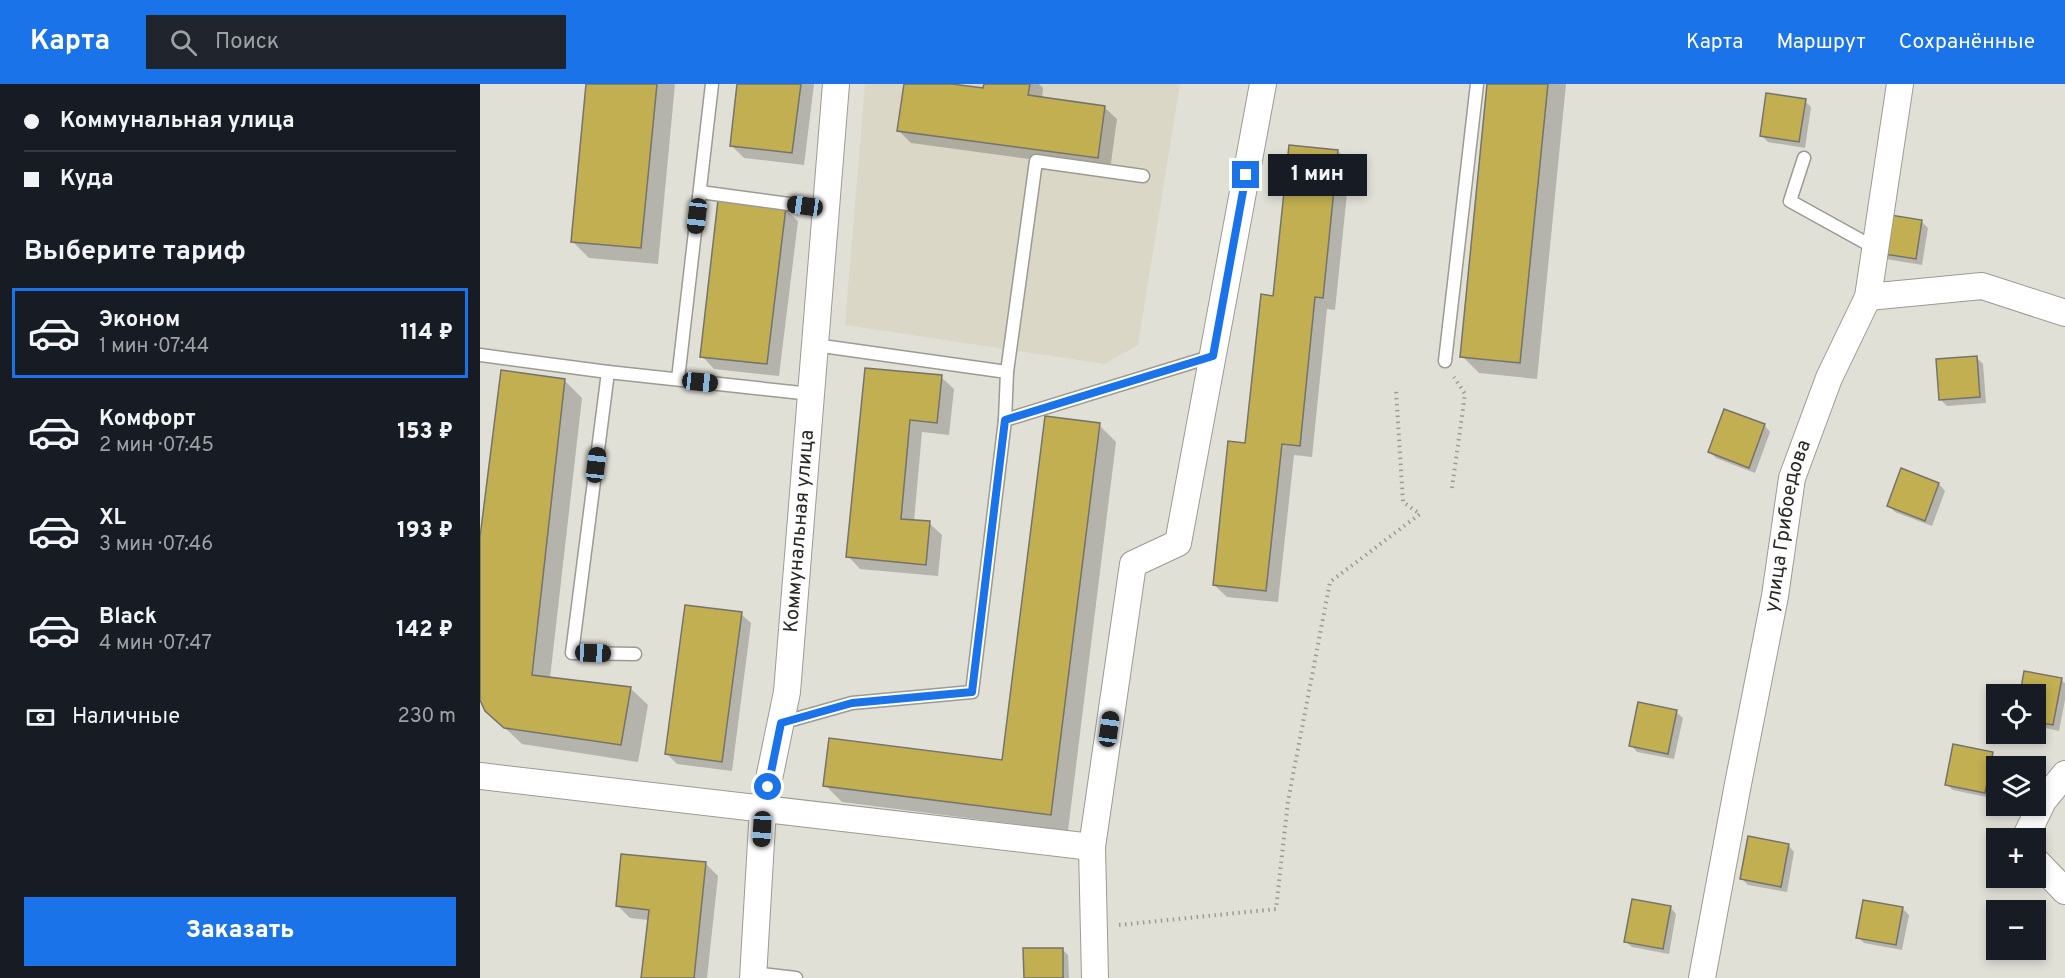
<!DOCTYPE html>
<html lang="ru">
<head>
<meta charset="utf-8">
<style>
	:root { --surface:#171b24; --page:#20242c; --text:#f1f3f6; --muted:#9ea1a6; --line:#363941; --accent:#1a73e8 }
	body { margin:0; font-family:Overpass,sans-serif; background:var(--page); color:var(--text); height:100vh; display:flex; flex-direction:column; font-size:22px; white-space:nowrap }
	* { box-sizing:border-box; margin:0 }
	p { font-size:20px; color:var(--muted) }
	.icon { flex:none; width:33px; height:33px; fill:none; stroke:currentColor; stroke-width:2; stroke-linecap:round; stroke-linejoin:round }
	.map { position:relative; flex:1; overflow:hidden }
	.details { display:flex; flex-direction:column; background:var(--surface); width:480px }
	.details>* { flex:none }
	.guide { display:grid; align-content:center; height:132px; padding:0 24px; background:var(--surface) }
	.fabs { position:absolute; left:1506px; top:600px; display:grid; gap:12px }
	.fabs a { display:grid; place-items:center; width:60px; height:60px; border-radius:0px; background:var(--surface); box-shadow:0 3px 9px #0003; font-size:30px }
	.end { position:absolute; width:27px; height:27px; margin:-14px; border:8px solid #1a73e8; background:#fff; box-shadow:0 0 0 3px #fff }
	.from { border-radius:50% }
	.bubble { position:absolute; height:42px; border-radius:0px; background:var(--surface); box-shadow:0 3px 9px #0003; font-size:20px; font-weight:800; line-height:42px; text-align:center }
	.car { position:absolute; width:18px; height:36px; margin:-18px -9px; border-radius:8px; box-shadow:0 0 4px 2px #0007; background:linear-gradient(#222 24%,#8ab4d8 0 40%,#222 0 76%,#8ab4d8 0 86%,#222 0) }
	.guide b { display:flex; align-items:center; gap:21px; height:57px; font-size:22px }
	.guide b+b { border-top:2px solid var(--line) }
	.guide i { width:15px; height:15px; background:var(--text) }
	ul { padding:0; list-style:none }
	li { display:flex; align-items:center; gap:18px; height:90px; margin:0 12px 9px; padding:0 12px; border:3px solid transparent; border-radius:0px }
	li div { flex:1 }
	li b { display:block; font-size:22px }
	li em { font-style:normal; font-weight:800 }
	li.active { border-color:var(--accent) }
	li>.icon { width:54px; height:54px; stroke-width:1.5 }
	h2 { padding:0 24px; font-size:27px; line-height:72px }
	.pay { display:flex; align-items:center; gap:15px; height:66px; padding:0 24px; font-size:22px }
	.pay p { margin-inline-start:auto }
	.action { display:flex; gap:12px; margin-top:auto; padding:12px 24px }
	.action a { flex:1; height:69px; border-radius:0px; background:var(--accent); color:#fff; font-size:24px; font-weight:800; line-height:69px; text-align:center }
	header { display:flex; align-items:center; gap:36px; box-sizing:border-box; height:84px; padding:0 30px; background:var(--accent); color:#fff }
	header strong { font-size:28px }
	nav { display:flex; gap:33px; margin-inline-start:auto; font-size:21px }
	.search { width:420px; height:54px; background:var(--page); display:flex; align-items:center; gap:15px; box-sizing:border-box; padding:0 21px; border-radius:0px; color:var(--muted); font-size:22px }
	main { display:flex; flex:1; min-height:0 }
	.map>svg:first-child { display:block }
	.built { fill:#dad7c6 }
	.shadow { fill:#0003 }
	.building { fill:#c2af51; stroke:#75736b; stroke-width:1.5 }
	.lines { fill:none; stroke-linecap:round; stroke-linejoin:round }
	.lane-casing { stroke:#9c9a92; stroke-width:15 }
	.street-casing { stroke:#9c9a92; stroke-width:28 }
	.path { stroke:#9b9b93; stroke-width:4; stroke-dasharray:1.5 4.5; stroke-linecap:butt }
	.lane { stroke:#fff; stroke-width:12 }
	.street { stroke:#fff; stroke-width:26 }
	.route { stroke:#1a73e8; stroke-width:8 }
	.labels { text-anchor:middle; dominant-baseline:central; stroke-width:4.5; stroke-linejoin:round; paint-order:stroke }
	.street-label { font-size:20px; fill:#292925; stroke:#e1e0d7 }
</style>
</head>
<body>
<header>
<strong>Карта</strong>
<div class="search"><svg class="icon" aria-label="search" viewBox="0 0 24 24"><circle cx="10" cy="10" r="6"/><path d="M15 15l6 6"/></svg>Поиск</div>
<nav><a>Карта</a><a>Маршрут</a><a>Сохранённые</a></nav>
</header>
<main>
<section class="details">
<div class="guide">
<b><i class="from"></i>Коммунальная улица</b>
<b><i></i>Куда</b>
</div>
<h2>Выберите тариф</h2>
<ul>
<li class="active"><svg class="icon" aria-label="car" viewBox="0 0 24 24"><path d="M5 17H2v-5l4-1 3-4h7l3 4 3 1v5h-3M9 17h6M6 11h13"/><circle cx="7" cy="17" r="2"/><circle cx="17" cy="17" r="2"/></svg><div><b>Эконом</b><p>1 мин · 07:44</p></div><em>114 ₽</em></li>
<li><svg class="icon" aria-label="car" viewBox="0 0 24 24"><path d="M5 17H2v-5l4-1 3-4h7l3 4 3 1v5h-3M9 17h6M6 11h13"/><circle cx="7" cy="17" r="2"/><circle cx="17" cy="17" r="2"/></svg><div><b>Комфорт</b><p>2 мин · 07:45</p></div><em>153 ₽</em></li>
<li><svg class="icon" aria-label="car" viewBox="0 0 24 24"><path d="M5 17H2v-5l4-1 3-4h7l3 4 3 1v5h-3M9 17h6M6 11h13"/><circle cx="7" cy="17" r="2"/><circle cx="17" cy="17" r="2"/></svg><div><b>XL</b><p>3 мин · 07:46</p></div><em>193 ₽</em></li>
<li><svg class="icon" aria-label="car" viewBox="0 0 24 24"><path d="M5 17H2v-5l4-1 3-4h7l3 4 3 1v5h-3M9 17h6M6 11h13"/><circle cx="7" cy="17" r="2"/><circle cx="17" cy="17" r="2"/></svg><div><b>Black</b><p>4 мин · 07:47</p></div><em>142 ₽</em></li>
</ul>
<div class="pay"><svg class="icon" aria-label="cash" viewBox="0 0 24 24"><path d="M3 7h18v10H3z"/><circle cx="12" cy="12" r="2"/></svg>Наличные<p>230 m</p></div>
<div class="action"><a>Заказать</a></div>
</section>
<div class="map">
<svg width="1585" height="894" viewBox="0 0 1585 894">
	<rect width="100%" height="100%" fill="#e1e0d7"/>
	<!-- built -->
	<path class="built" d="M385 0H700L658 261 625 280 365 241Z"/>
	<!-- shadow -->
	<g class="shadow">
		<path d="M107 0H195L178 180 109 174 92 157Z"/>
		<path d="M259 0H334L324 81 264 74 252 62Z"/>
		<path d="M425 0H461L505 6 506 0H559L563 4 562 15 624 23 637 35 630 86 431 59 419 47Z"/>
		<path d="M1008 0H1086L1057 295 999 289 982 272Z"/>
		<path d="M1325 17 1331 23 1325 64 1288 58 1282 52Z"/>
		<path d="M858 67 870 80 855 226 847 225 832 373 814 371 798 518 747 513 734 501 766 361 794 213Z"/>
		<path d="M305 125 318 137 299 292 234 285 222 272Z"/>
		<path d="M1405 132 1441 137 1448 144 1442 181 1406 175Z"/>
		<path d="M1496 273 1503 280 1506 319 1467 322 1461 316Z"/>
		<path d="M386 286 461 293 474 305 469 351 442 348 434 437 449 439 462 451 458 492 380 485 368 472Z"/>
		<path d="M85 297 102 314 70 594 150 604 168 621 158 678 42 660 6 626 0 613V465Z"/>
		<path d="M619 341 636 358 588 747 362 718 345 701 523 677Z"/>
		<path d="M1284 341 1290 348 1275 389 1236 374 1230 368Z"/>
		<path d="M1422 386 1459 400 1465 407 1452 442 1415 428 1409 422Z"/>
		<path d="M261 530 271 539 252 687 197 680 187 670Z"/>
		<path d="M1546 588 1581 596 1585 599V616L1579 647 1556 642V610H1541Z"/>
		<path d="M1196 628 1203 634 1194 675 1157 668 1151 661Z"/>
		<path d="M1512 670 1518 676 1511 714 1473 706 1466 700Z"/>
		<path d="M1308 761 1314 768 1307 808 1268 801 1262 795Z"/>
		<path d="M226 780 238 792 227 894H163L169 836 150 834 137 821Z"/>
		<path d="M1190 823 1196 830 1189 870 1152 863 1145 857Z"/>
		<path d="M1422 824 1429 831 1422 866 1384 859 1378 853Z"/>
		<path d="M582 865 588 871 589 894H545Z"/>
	</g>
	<!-- building -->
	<g class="building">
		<path d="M106 0H177L161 164 91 158Z"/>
		<path d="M257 0H321L312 69 250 62Z"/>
		<path d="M424 0H472L503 4 504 0H550L548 11 625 22 618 74 417 47Z"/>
		<path d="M1007 0H1068L1040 279 980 273Z"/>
		<path d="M1286 9 1326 15 1319 58 1280 52Z"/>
		<path d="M809 61 858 66 843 214 835 213 820 362 802 360 786 507 733 501 748 357 765 359 781 210 793 212Z"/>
		<path d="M238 116 306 123 287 280 220 273Z"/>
		<path d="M1404 130 1442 136 1436 175 1398 169Z"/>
		<path d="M1497 272 1500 313 1459 316 1456 275Z"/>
		<path d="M385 284 462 291 457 339 430 336 421 435 450 437 446 481 366 473Z"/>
		<path d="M21 286 85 295 52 591 151 603 141 661 24 644 5 627 0 616V453Z"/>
		<path d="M1244 325 1285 340 1269 384 1228 368Z"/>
		<path d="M565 332 620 339 571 731 343 702 349 654 522 676Z"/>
		<path d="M1421 384 1459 399 1445 437 1407 422Z"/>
		<path d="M205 521 262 528 242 678 185 670Z"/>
		<path d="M1544 587 1582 594 1573 641 1556 638V610H1540Z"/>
		<path d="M1158 618 1197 626 1188 670 1149 662Z"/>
		<path d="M1473 660 1513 668 1505 709 1465 701Z"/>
		<path d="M1268 752 1309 760 1301 803 1260 795Z"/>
		<path d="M141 770 226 778 214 894H161L169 826 136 822Z"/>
		<path d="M1152 815 1191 822 1183 865 1144 858Z"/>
		<path d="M1383 816 1423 823 1416 861 1376 854Z"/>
		<path d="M543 864H583V894H544Z"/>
	</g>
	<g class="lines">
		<defs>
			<g id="lane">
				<path d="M1324 74 1310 117 1395 164"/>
				<path d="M220 108 346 125"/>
				<path d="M335 261 527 288 525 336"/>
				<path d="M0 271 128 288 92 569 155 570"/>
				<path d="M965 277 997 0"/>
				<path d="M128 288 331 310"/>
				<path d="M527 288 556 77 663 92"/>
				<path d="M198 295 232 0"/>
				<path d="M301 639 372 619 492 608 525 336 733 272"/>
				<path d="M274 889 316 894"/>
			</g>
			<g id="street">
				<path d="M1388 213 1502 202 1585 229"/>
				<path d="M0 692 612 763"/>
				<path d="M1545 754 1563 717 1585 690"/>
				<path d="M1556 777 1585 807"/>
				<path id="s1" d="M273 894 283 724 307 608 356 0"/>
				<path d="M615 894 612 763 653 480 698 459 783 0"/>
				<path id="s2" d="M1222 894 1258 700 1295 512 1312 394 1349 294 1388 213 1420 0"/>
			</g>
		</defs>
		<!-- lane casing -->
		<use href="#lane" class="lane-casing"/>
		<!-- street casing -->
		<use href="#street" class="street-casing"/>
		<!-- path -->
		<g class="path">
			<path d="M972 404 985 310 974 293"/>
			<path d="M639 841 796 825 808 717 850 498 940 430 923 418 916 306"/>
		</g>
		<!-- lane -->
		<use href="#lane" class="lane"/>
		<!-- street -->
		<use href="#street" class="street"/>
	</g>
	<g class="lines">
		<!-- route -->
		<path class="route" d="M288 703 301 639 372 619 492 608 525 336 733 272 766 91"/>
	</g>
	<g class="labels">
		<!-- street labels -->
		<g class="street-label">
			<text stroke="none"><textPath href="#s2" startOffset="460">улица Грибоедова</textPath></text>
			<text stroke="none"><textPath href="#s1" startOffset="450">Коммунальная улица</textPath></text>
		</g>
	</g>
</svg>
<div class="fabs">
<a><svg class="icon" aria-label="locate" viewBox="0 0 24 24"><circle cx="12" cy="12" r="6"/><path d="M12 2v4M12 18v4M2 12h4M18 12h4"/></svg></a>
<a><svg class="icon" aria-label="layers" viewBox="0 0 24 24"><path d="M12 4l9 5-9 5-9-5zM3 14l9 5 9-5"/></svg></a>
<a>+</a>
<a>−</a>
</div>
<i class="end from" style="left:288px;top:703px"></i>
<i class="end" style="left:766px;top:91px"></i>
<div class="bubble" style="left:788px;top:70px;width:99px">1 мин</div>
<i class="car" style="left:325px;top:122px;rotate:278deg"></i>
<i class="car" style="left:217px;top:132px;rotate:187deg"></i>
<i class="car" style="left:220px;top:298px;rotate:96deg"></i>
<i class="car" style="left:116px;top:381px;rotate:7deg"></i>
<i class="car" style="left:113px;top:569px;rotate:92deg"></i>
<i class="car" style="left:629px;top:645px;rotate:8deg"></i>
<i class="car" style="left:282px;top:745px;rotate:183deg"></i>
</div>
</main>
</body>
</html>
